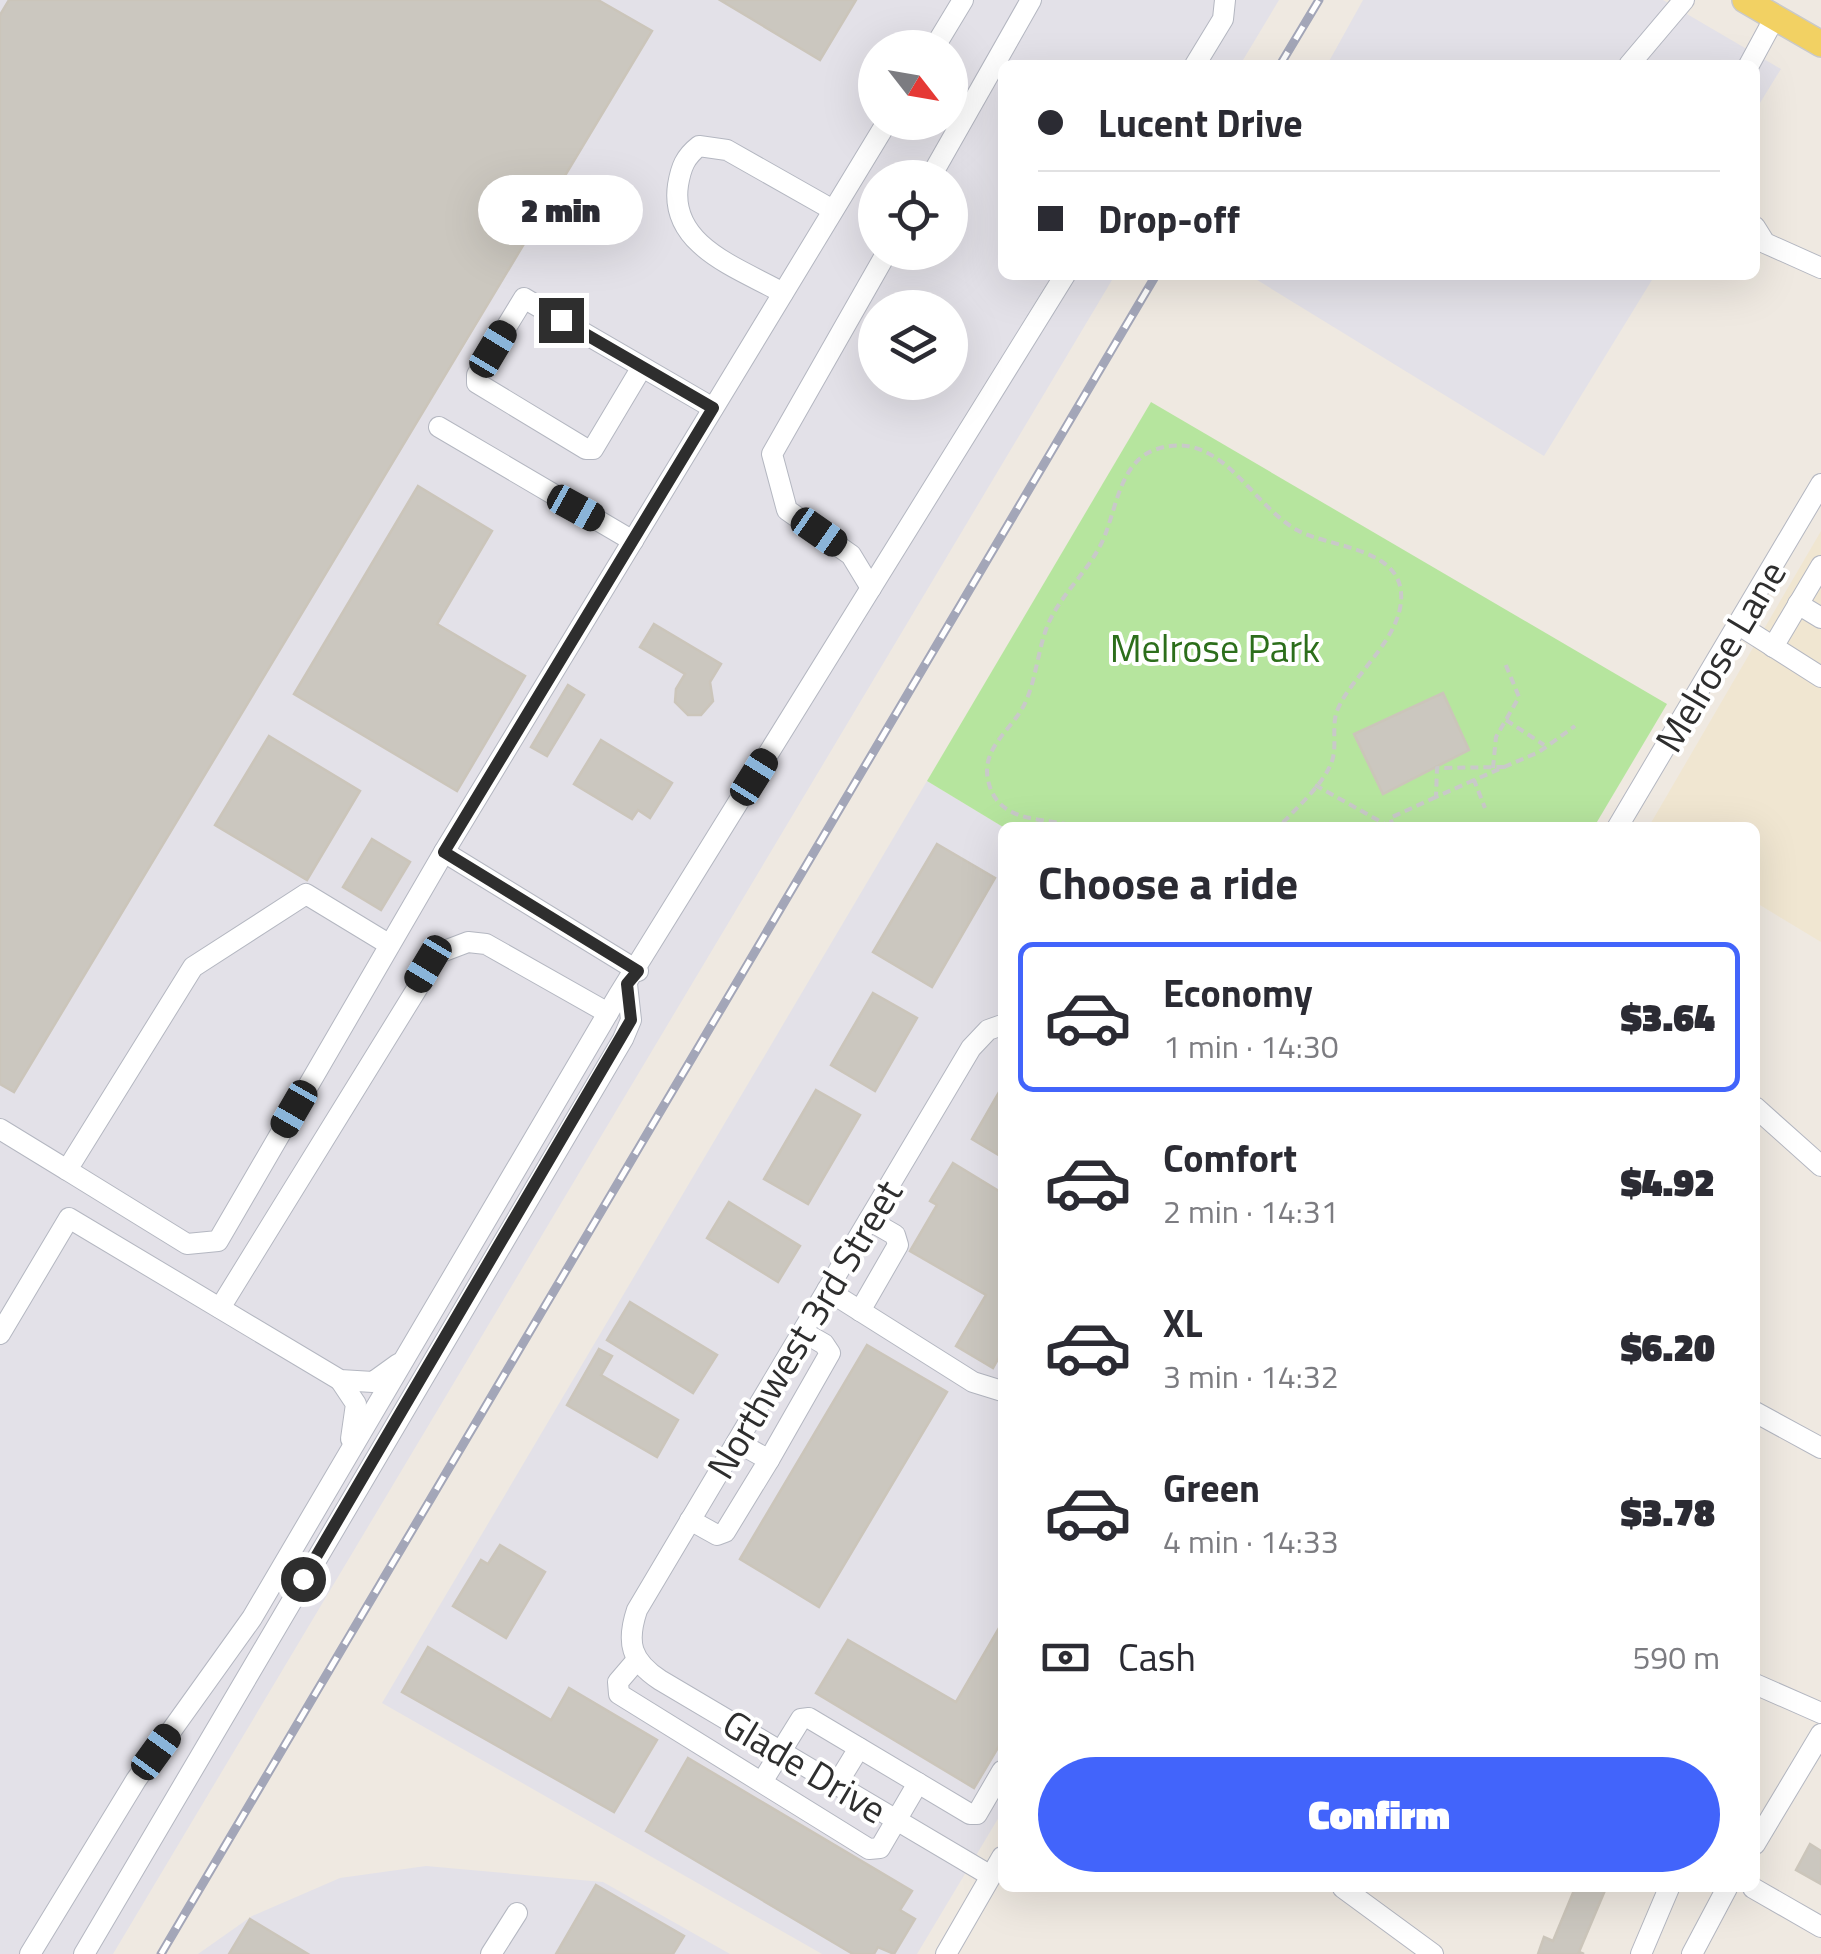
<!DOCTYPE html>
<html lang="en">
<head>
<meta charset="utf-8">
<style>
	:root { --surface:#fff; --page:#f7f7f7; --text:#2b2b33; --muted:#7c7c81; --line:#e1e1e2; --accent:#4264fb }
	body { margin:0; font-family:"Titillium Web",sans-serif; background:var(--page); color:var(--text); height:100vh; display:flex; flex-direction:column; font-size:38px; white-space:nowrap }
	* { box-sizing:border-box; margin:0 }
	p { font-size:32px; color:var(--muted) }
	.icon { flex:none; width:55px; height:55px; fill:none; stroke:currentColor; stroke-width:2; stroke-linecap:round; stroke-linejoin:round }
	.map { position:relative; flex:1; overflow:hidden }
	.drawer { position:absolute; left:998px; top:822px; width:762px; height:1070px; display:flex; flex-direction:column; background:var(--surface); border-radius:15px; box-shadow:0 10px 40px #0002 }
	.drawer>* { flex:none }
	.top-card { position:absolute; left:998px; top:60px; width:762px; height:220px; border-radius:15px; box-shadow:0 10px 40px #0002; display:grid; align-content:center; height:220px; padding:0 40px; background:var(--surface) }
	.needle { width:65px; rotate:121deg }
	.fabs { position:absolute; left:858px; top:30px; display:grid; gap:20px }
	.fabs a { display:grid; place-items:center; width:110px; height:110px; border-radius:50%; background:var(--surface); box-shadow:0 10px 40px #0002; font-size:50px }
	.end { position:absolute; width:45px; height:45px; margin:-22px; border:12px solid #2e2e2e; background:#fff; box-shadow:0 0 0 5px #fff }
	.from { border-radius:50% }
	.bubble { position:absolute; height:70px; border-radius:35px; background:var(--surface); box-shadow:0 10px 40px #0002; font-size:32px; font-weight:800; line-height:70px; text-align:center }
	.car { position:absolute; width:30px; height:60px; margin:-30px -15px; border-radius:12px; box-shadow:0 0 8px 2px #0007; background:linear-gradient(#222 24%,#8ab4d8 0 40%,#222 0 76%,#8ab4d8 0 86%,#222 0) }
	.top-card b { display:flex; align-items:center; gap:35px; height:95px; font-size:38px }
	.top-card b+b { border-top:2px solid var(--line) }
	.top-card i { width:25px; height:25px; background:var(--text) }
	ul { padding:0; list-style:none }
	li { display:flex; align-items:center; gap:30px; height:150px; margin:0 20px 15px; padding:0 20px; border:5px solid transparent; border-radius:15px }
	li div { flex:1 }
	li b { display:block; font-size:38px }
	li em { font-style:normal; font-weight:800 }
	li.on { border-color:var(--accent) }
	li>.icon { width:90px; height:90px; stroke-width:1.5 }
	h2 { padding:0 40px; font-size:45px; line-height:120px }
	.pay { display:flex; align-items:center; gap:25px; height:110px; padding:0 40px; font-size:38px }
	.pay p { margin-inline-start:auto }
	.primary-button { display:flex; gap:20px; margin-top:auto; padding:20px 40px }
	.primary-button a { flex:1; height:115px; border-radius:60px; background:var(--accent); color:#fff; font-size:40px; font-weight:800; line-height:115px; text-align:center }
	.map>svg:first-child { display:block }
	.industrial { fill:#e3e1e8; fill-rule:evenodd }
	.education { fill:#f0e6d1 }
	.green { fill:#b6e59e }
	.building { fill:#cbc7bf; stroke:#cbc5ba; stroke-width:2.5 }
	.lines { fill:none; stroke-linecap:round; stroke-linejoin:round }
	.minor-casing { stroke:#b4b7c1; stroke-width:22 }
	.major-casing { stroke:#c9c9c9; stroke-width:28 }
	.path { stroke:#c9c9c9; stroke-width:4; stroke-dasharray:8 5; stroke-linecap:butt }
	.minor { stroke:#fff; stroke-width:20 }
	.major { stroke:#f2d163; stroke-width:25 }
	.rail-casing { stroke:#a3a6b8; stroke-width:9 }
	.rail { stroke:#fff; stroke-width:5; stroke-dasharray:15; stroke-linecap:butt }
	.route { stroke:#2e2e2e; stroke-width:12 }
	.labels { text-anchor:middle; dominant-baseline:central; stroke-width:8; stroke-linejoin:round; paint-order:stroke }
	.park-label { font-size:38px; fill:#2c6e1b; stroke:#fff }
	.street-label { font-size:38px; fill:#2e2e2e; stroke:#fff }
</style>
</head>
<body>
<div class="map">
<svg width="1821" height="1954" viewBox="0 0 1821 1954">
	<rect width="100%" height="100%" fill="#efe9e1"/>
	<!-- industrial -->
	<g class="industrial">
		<path d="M0 0H1279L1240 65H1002V275H1115L113 1954H0ZM875 48H950V122H875ZM875 178H950V252H875ZM875 308H950V382H875Z"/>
		<path d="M1363 0H1663L1781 69 1755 111V65H1327Z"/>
		<path d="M1249 275H1655L1544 456Z"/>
		<path d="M927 781 1003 827 1002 1812 917 1954H822L382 1703Z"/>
		<path d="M426 1866 603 1882 730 1954H198L252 1916 340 1878Z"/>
	</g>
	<!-- education -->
	<path class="education" d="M1821 531V942L1755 902V828H1648Z"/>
	<!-- green -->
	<path class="green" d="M1151 402 1667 704 1594 827H1003L927 781Z"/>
	<!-- building -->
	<g class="building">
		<path d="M9 0H598L652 31 14 1092 0 1084V15Z"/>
		<path d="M720 0H856L820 60Z"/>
		<path d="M418 486 492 531 437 624 525 676 457 791 294 694Z"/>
		<path d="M654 624 721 664 710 682 713 701 701 715H688L675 702 676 689 685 674 640 647Z"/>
		<path d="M568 685 584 695 547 756 531 747Z"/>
		<path d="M1443 693 1469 750 1383 794 1354 734Z"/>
		<path d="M269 736 360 791 307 880 215 825Z"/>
		<path d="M601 740 672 783 650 818 638 810 632 819 574 784Z"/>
		<path d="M372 839 410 862 381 910 343 887Z"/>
		<path d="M937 844 995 878 932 987 873 952Z"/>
		<path d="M873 993 917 1018 875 1091 831 1065Z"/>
		<path d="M1002 1087V1157L972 1139Z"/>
		<path d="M816 1090 860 1115 808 1204 764 1179Z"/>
		<path d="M953 1163 1002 1193V1352L993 1368 956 1346 986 1295 910 1251 937 1205 930 1201Z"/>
		<path d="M729 1202 800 1246 778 1282 707 1238Z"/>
		<path d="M630 1302 717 1355 693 1393 607 1340Z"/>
		<path d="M867 1345 947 1392 819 1607 740 1559Z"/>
		<path d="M599 1349 612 1356 601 1375 678 1420 657 1457 567 1405Z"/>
		<path d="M500 1545 545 1572 506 1638 453 1606 481 1560 488 1564Z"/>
		<path d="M1002 1623V1741L974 1788 816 1693 848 1640 956 1702Z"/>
		<path d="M428 1647 551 1720 569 1688 657 1740 614 1812 402 1692Z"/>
		<path d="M688 1758 912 1891 900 1910 915 1919 894 1954 878 1947 874 1954H853L646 1831Z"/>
		<path d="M1810 1844 1821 1851V1884L1796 1870Z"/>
		<path d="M596 1885 684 1936 673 1954H556Z"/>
		<path d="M1575 1888H1606L1579 1952 1584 1954H1538L1544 1937 1553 1941Z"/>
		<path d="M250 1919 308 1954H229Z"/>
	</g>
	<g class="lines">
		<defs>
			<g id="minor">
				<path d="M934 48 963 0"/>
				<path d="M1195 65 1223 19 1225 0"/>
				<path d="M1629 65 1684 0"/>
				<path d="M1749 65 1775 17"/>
				<path d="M930 178 1031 0"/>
				<path d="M1755 227 1765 243 1821 268"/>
				<path d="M783 293C739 268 669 246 678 185 681 167 685 157 699 146L727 150 833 210"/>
				<path d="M642 367 593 449H586L477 383V375L524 298 534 304 713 408"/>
				<path d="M439 427 633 541"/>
				<path d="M871 588 851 555 787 510 772 454 887 252"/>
				<path d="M1798 604 1821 618"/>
				<path d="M1739 625 1821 677"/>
				<path d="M1773 647 1821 566"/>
				<path d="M1617 828 1821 484"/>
				<path d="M390 945 306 894 193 967 67 1170 187 1244 218 1241 444 852"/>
				<path d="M638 971 444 852 887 122"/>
				<path d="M1755 1107 1821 1166"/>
				<path d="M0 1129 67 1170"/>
				<path d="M827 1290 973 1382 1002 1391"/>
				<path d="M220 1308 439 953 468 942 486 944 608 1013"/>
				<path d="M860 1311 898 1245 895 1235 869 1220"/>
				<path d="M0 1334 69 1218 340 1380 373 1382 398 1364"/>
				<path d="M340 1380 356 1404 351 1439"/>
				<path d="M1755 1412 1821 1448"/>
				<path d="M737 1442 769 1460 830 1353 824 1344 803 1332"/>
				<path d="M690 1520 717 1535 725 1532 769 1460"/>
				<path d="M636 1661 618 1682 619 1694 869 1849 880 1848 918 1783"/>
				<path d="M1755 1684 1821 1713"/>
				<path d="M762 1782 801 1719 809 1718 970 1814H977L1002 1771"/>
				<path d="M837 1784 859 1748"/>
				<path d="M1755 1844 1821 1734"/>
				<path d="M991 1876 660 1680C631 1661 626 1643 637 1610L971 1048 988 1030 1002 1025"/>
				<path d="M1343 1888 1433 1954"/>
				<path d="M1753 1888 1821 1927"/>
				<path d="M30 1954 136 1780 252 1618 618 996 1065 275"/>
				<path d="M84 1954 623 1039 631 1020 627 984"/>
				<path d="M491 1954 517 1913"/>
				<path d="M946 1954 1002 1857"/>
				<path d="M1641 1954 1669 1888"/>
				<path d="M1692 1954 1727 1888"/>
			</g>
			<path id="major" d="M1745 0 1821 44"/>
		</defs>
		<!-- minor casing -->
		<use href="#minor" class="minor-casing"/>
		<!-- major casing -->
		<use href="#major" class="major-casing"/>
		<!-- path -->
		<g class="path">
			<path d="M1506 720 1544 745"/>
			<path d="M1504 767 1539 752 1575 726"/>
			<path d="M1493 768 1496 737 1519 697 1505 663"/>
			<path d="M1474 780 1436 797 1437 768 1504 767 1474 780 1485 808"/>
			<path d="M1315 785 1392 828"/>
			<path d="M1394 827 1390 818 1436 797"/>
			<path d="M1082 828C1048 816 998 827 988 780 981 746 1014 729 1026 701 1037 676 1038 647 1049 622 1062 594 1086 573 1100 546 1116 517 1117 464 1154 450 1220 426 1249 503 1297 530 1327 547 1397 547 1401 592 1405 637 1351 675 1337 711 1331 727 1338 747 1331 764 1321 787 1295 809 1278 828"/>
		</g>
		<!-- minor -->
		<use href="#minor" class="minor"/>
		<!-- major -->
		<use href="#major" class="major"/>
		<defs>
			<g id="rail">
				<path d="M1280 65 1319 0"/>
				<path d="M161 1954 1156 275"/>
			</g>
		</defs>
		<!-- rail casing -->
		<use href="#rail" class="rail-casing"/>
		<!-- rail -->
		<use href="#rail" class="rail"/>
	</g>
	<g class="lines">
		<!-- route -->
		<path class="route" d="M303 1579 631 1020 627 984 638 971 444 852 713 408 561 320"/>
	</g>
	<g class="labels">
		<!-- park labels -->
		<g class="park-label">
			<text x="1215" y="648">Melrose Park</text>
		</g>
		<!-- street labels -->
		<g class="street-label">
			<text transform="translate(1720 656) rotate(-59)">Melrose Lane</text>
			<text transform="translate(804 1329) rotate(-59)">Northwest 3rd Street</text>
			<text transform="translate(805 1766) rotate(31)">Glade Drive</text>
		</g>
	</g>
</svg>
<div class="fabs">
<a><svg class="needle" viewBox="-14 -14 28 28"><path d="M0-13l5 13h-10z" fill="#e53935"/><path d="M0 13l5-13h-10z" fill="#7c7c81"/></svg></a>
<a><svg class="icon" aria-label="locate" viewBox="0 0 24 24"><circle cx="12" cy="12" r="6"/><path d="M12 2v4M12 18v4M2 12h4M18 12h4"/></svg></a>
<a><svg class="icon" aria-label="layers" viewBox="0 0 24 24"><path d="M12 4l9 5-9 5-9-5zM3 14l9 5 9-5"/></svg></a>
</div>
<i class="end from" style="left:303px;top:1579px"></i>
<i class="end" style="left:561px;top:320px"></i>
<div class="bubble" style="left:478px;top:175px;width:165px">2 min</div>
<i class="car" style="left:493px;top:349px;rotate:31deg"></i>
<i class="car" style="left:576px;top:508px;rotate:119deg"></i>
<i class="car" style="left:819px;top:532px;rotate:125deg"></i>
<i class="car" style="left:754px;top:777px;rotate:32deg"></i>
<i class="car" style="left:428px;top:964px;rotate:211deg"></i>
<i class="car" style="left:294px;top:1109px;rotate:210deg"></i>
<i class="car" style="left:156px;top:1752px;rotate:36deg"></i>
<div class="top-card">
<b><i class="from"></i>Lucent Drive</b>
<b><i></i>Drop-off</b>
</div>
<section class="drawer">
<h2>Choose a ride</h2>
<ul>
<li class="on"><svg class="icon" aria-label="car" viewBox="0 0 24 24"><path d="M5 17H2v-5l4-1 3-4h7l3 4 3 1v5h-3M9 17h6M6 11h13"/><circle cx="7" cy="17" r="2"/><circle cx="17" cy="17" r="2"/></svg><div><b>Economy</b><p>1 min · 14:30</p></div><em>$3.64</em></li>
<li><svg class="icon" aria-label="car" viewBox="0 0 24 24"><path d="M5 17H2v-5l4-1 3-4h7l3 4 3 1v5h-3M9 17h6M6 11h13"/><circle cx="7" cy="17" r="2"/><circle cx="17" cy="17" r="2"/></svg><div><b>Comfort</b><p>2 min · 14:31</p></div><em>$4.92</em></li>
<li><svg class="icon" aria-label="car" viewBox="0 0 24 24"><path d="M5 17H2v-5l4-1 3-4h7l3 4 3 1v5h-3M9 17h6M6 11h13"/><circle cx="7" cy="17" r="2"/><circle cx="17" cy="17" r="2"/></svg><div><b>XL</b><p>3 min · 14:32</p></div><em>$6.20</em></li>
<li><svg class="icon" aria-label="car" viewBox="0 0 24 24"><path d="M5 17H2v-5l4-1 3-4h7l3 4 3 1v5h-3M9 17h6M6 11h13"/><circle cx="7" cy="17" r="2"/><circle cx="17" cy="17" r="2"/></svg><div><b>Green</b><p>4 min · 14:33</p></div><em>$3.78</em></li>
</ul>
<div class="pay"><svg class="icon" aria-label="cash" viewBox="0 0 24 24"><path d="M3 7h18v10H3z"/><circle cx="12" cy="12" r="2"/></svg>Cash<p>590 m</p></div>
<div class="primary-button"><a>Confirm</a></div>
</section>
</div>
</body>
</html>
